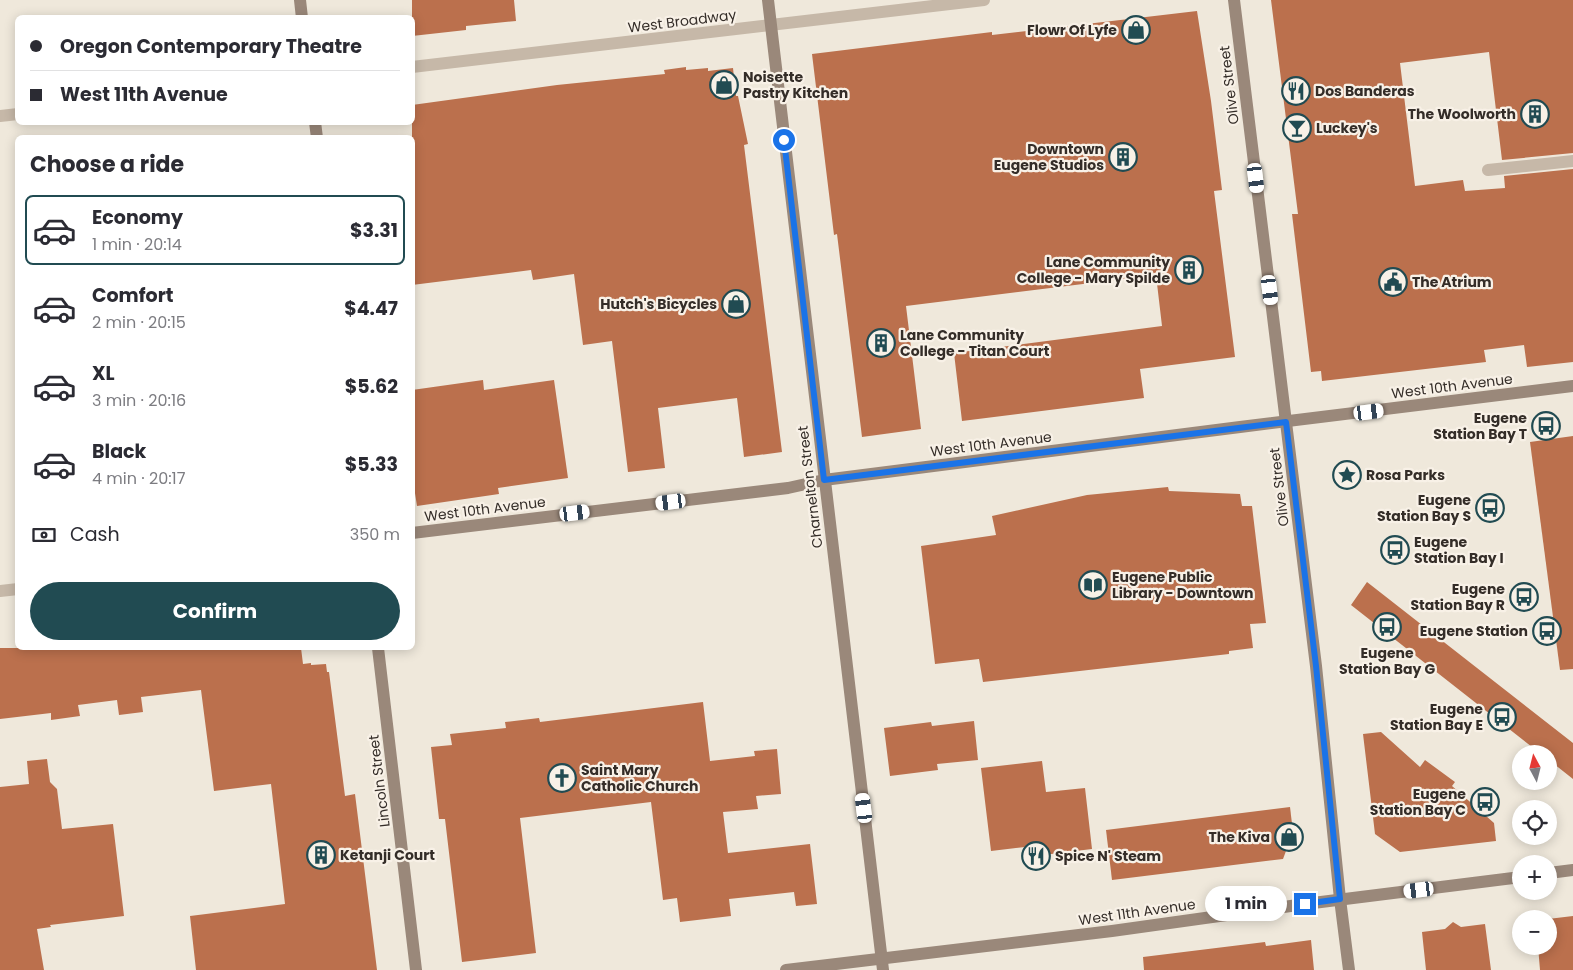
<!DOCTYPE html>
<html lang="en">
<head>
<meta charset="utf-8">
<style>
	:root { --surface:#fff; --page:#f7f7f7; --text:#2b2b33; --muted:#7c7c81; --line:#e1e1e2; --accent:#214b52 }
	body { margin:0; font-family:Poppins,sans-serif; background:var(--page); color:var(--text); height:100vh; display:flex; flex-direction:column; font-size:19px; white-space:nowrap }
	* { box-sizing:border-box; margin:0 }
	p { font-size:16px; color:var(--muted) }
	.icon { flex:none; width:28px; height:28px; fill:none; stroke:currentColor; stroke-width:2; stroke-linecap:round; stroke-linejoin:round }
	.map { position:relative; flex:1; overflow:hidden }
	.sheet { position:absolute; left:15px; top:135px; width:400px; height:515px; display:flex; flex-direction:column; background:var(--surface); border-radius:8px; box-shadow:0 2px 12px #0003 }
	.sheet>* { flex:none }
	.guide { position:absolute; left:15px; top:15px; width:400px; height:110px; border-radius:8px; box-shadow:0 2px 12px #0003; display:grid; align-content:center; height:110px; padding:0 15px; background:var(--surface) }
	.needle { width:32px; rotate:353deg }
	.controls { position:absolute; left:1512px; top:745px; display:grid; gap:10px }
	.controls a { display:grid; place-items:center; width:45px; height:45px; border-radius:50%; background:var(--surface); box-shadow:0 2px 12px #0003; font-size:25px }
	.end { position:absolute; width:22px; height:22px; margin:-11px; border:6px solid #1a73e8; background:#fff; box-shadow:0 0 0 2px #fff }
	.from { border-radius:50% }
	.bubble { position:absolute; height:35px; border-radius:18px; background:var(--surface); box-shadow:0 2px 12px #0003; font-size:16px; font-weight:700; line-height:35px; text-align:center }
	.car { position:absolute; width:15px; height:30px; margin:-15px -8px; border-radius:6px; box-shadow:0 0 4px 1px #0007; background:linear-gradient(#fff 24%,#345 0 40%,#fff 0 76%,#345 0 86%,#fff 0) }
	.guide b { display:flex; align-items:center; gap:18px; height:48px; font-size:19px }
	.guide b+b { border-top:1px solid var(--line) }
	.guide i { width:12px; height:12px; background:var(--text) }
	ul { padding:0; list-style:none }
	li { display:flex; align-items:center; gap:15px; height:70px; margin:0 10px 8px; padding:0 5px; border:2px solid transparent; border-radius:8px }
	li div { flex:1 }
	li b { display:block; font-size:19px }
	li em { font-style:normal; font-weight:700 }
	li.selected { border-color:var(--accent) }
	li>.icon { width:45px; height:45px; stroke-width:1.5 }
	h2 { padding:0 15px; font-size:22px; line-height:60px }
	.pay { display:flex; align-items:center; gap:12px; height:55px; padding:0 15px; font-size:19px }
	.pay p { margin-inline-start:auto }
	.primary-button { display:flex; gap:10px; margin-top:auto; padding:10px 15px }
	.primary-button a { flex:1; height:58px; border-radius:30px; background:var(--accent); color:#fff; font-size:20px; font-weight:700; line-height:58px; text-align:center }
	.map>svg:first-child { display:block }
	.building { fill:#bb704d }
	.lines { fill:none; stroke-linecap:round; stroke-linejoin:round }
	.street { stroke:#c6b8a8; stroke-width:12 }
	.secondary { stroke:#9a887a; stroke-width:12 }
	.route { stroke:#1a73e8; stroke-width:6 }
	.labels { text-anchor:middle; dominant-baseline:central; stroke-width:4.5; stroke-linejoin:round; paint-order:stroke }
	.street-label { font-size:14px; fill:#342d28; stroke:#f8f1e7 }
	.poi-label { font-size:14px; font-weight:bold; fill:#342d28; stroke:#f8f1e7; text-anchor:end }
</style>
</head>
<body>
<div class="map">
<svg width="1573" height="970" viewBox="0 0 1573 970">
	<rect width="100%" height="100%" fill="#efe8db"/>
	<!-- building -->
	<g class="building">
		<path d="M412 0H514L516 21 466 26V30L412 36Z"/>
		<path d="M1271 0H1573V153L1502 160 1489 52 1400 63 1415 186 1463 180 1465 191 1505 188 1504 176 1573 169V362L1527 367 1524 345 1484 350 1486 362 1322 381 1321 371 1311 372 1292 214H1298Z"/>
		<path d="M1197 11 1211 101 1222 190 1214 191 1235 357 1140 369 1144 398 962 421 954 353 1162 326 1156 275 906 306 921 429 862 437 837 234 834 235 812 54 992 32V35Z"/>
		<path d="M686 67V70L708 68V71L733 68 736 96H738L748 144 744 145 782 452 744 457 737 398 658 408 665 468 628 472 612 341 583 345 574 274 533 280 531 270 412 285V105L557 85 665 74 664 70Z"/>
		<path d="M483 380 484 390 554 380 568 478 498 488 499 494 417 506 412 474V390Z"/>
		<path d="M1573 436V669L1560 670 1530 442Z"/>
		<path d="M1168 487 1169 491 1240 494 1242 506H1252L1266 623 1250 624 1253 648 1229 651V654L983 682 979 659 935 664 921 546 996 535 992 516 1087 495Z"/>
		<path d="M1367 582 1573 743V779L1549 760V754H1541L1351 605Z"/>
		<path d="M0 648H301L303 664 311 663V665L326 664 327 672H329L345 796 355 794 377 970H196L190 916 285 904 271 784 214 791 201 690 141 697 143 712 119 715 117 700 78 705 80 716 51 720V713L0 719Z"/>
		<path d="M703 702 710 761 755 756 754 751 777 749 781 794 756 796 758 809 723 812 728 853 810 844 817 904 796 906 794 892 729 899 731 916 680 922 677 898 663 900 651 802 520 818 536 953 462 962 445 819H439L431 747 452 745 450 734 506 728 505 722 539 718 540 722Z"/>
		<path d="M974 721 978 760 937 764 938 770 890 776 884 728 931 722 932 726Z"/>
		<path d="M1381 732 1420 767 1425 760 1455 782 1452 786 1494 823 1496 841 1400 852 1375 834 1363 734Z"/>
		<path d="M47 759 50 782 57 789 62 829 113 824 124 916 50 925 51 927 37 929 44 970H0V787L29 784 27 761Z"/>
		<path d="M1042 761 1046 792 1085 788 1092 849 1035 856 1034 846 991 851 981 768Z"/>
		<path d="M1290 807 1293 832 1283 859 1112 880 1106 830Z"/>
		<path d="M1573 916V970H1540L1538 946H1549L1548 919Z"/>
		<path d="M1453 922 1461 927 1485 924 1491 970H1426L1422 932 1445 929Z"/>
		<path d="M1311 940 1314 970H1144L1143 957 1265 942 1266 946Z"/>
	</g>
	<g class="lines">
		<!-- street -->
		<g class="street">
			<path d="M412 67 984 0"/>
			<path d="M0 116 18 114"/>
			<path d="M1488 170 1573 161"/>
			<path d="M0 591 18 589"/>
		</g>
		<!-- secondary -->
		<g class="secondary">
			<path d="M300 0 302 18"/>
			<path d="M768 0 883 970"/>
			<path d="M1234 0 1316 666 1340 899 1349 970"/>
			<path d="M315 122 317 138"/>
			<path d="M412 533 788 488 824 480 1240 427 1573 386"/>
			<path d="M378 648 416 970"/>
			<path d="M1549 873 1573 870"/>
			<path d="M786 970 1112 931 1305 904 1521 877"/>
		</g>
	</g>
	<g class="lines">
		<!-- route -->
		<path class="route" d="M784 140 824 480 1286 422 1316 666 1340 899 1305 904"/>
	</g>
	<!-- icons -->
	<defs>
		<symbol id="shop-ring" viewBox="-11 -11 22 22"><circle r="9.5" fill="#f8f1e7" stroke="#214b52" stroke-width="1.5"/><path d="M-5-2.5h2.3a2.7 3.5 0 0 1 5.4 0H5L5.5 6h-11ZM-1.5-2.5h3a1.5 2.3 0 0 0-3 0Z" fill="#214b52"/></symbol>
		<symbol id="restaurant-ring" viewBox="-11 -11 22 22"><circle r="9.5" fill="#f8f1e7" stroke="#214b52" stroke-width="1.5"/><path d="M-5-6h1v4h1v-4h1v4h1v-4h1v5L-1.5 .5V6h-2V.5L-5-1ZM5-6V6H3V1.5H1.5Q1.5-4 5-6Z" fill="#214b52"/></symbol>
		<symbol id="building-ring" viewBox="-11 -11 22 22"><circle r="9.5" fill="#f8f1e7" stroke="#214b52" stroke-width="1.5"/><path d="M-4-6H4V6H1V3H-1V6H-4ZM-2.5-4.3h1.7v1.8h-1.7ZM.8-4.3h1.7v1.8H.8ZM-2.5-1h1.7V.8h-1.7ZM.8-1h1.7V.8H.8Z" fill="#214b52"/></symbol>
		<symbol id="bar-ring" viewBox="-11 -11 22 22"><circle r="9.5" fill="#f8f1e7" stroke="#214b52" stroke-width="1.5"/><path d="M-6-5H6L.8 .8V4.5H3.5V6h-7V4.5H-.8V.8Z" fill="#214b52"/></symbol>
		<symbol id="civic-ring" viewBox="-11 -11 22 22"><circle r="9.5" fill="#f8f1e7" stroke="#214b52" stroke-width="1.5"/><path d="M-.6-6.5H3V-4.5H.6V-3L4-1V1h2V6H-6V1h2V-1L-.6-3ZM-1.2 2.5V6h2.4V2.5Z" fill="#214b52"/></symbol>
		<symbol id="bus-ring" viewBox="-11 -11 22 22"><circle r="9.5" fill="#f8f1e7" stroke="#214b52" stroke-width="1.5"/><path d="M-5-6H5V4H4V6H2V4H-2V6H-4V4H-5ZM-3.5-4V0h7V-4ZM-3.5 1.2v1.5H-2V1.2ZM2 1.2v1.5H3.5V1.2Z" fill="#214b52"/></symbol>
		<symbol id="sight-ring" viewBox="-11 -11 22 22"><circle r="9.5" fill="#f8f1e7" stroke="#214b52" stroke-width="1.5"/><path d="M0-6L1.8-2.2L6-1.7L2.9 1.2L3.7 5.4L0 3.3L-3.7 5.4L-2.9 1.2L-6-1.7L-1.8-2.2Z" fill="#214b52"/></symbol>
		<symbol id="library-ring" viewBox="-11 -11 22 22"><circle r="9.5" fill="#f8f1e7" stroke="#214b52" stroke-width="1.5"/><path d="M-6-4Q-3-5.5-.7-3.5V5Q-3 3-6 4ZM6-4Q3-5.5 .7-3.5V5Q3 3 6 4Z" fill="#214b52"/></symbol>
		<symbol id="church-ring" viewBox="-11 -11 22 22"><circle r="9.5" fill="#f8f1e7" stroke="#214b52" stroke-width="1.5"/><path d="M-1.2-6h2.4v3.5h3.3v2.4h-3.3V6h-2.4V-.1h-3.3v-2.4h3.3Z" fill="#214b52"/></symbol>
	</defs>
	<g fill-rule="evenodd">
		<use href="#shop-ring" x="1120" y="14" width="32" height="32"/>
		<use href="#shop-ring" x="708" y="69" width="32" height="32"/>
		<use href="#restaurant-ring" x="1280" y="75" width="32" height="32"/>
		<use href="#building-ring" x="1519" y="98" width="32" height="32"/>
		<use href="#bar-ring" x="1281" y="112" width="32" height="32"/>
		<use href="#building-ring" x="1107" y="141" width="32" height="32"/>
		<use href="#building-ring" x="1173" y="254" width="32" height="32"/>
		<use href="#civic-ring" x="1377" y="266" width="32" height="32"/>
		<use href="#shop-ring" x="720" y="288" width="32" height="32"/>
		<use href="#building-ring" x="865" y="327" width="32" height="32"/>
		<use href="#bus-ring" x="1530" y="410" width="32" height="32"/>
		<use href="#sight-ring" x="1331" y="459" width="32" height="32"/>
		<use href="#bus-ring" x="1474" y="492" width="32" height="32"/>
		<use href="#bus-ring" x="1379" y="534" width="32" height="32"/>
		<use href="#library-ring" x="1077" y="569" width="32" height="32"/>
		<use href="#bus-ring" x="1508" y="581" width="32" height="32"/>
		<use href="#bus-ring" x="1371" y="611" width="32" height="32"/>
		<use href="#bus-ring" x="1531" y="615" width="32" height="32"/>
		<use href="#bus-ring" x="1486" y="701" width="32" height="32"/>
		<use href="#church-ring" x="546" y="762" width="32" height="32"/>
		<use href="#bus-ring" x="1469" y="786" width="32" height="32"/>
		<use href="#shop-ring" x="1273" y="821" width="32" height="32"/>
		<use href="#building-ring" x="305" y="839" width="32" height="32"/>
		<use href="#restaurant-ring" x="1020" y="840" width="32" height="32"/>
	</g>
	<g class="labels">
		<!-- street labels -->
		<g class="street-label">
			<text transform="translate(682 21) rotate(-7)">West Broadway</text>
			<text transform="translate(1229 85) rotate(-97)">Olive Street</text>
			<text transform="translate(1452 386) rotate(-7)">West 10th Avenue</text>
			<text transform="translate(991 444) rotate(-7)">West 10th Avenue</text>
			<text transform="translate(810 487) rotate(-97)">Charnelton Street</text>
			<text transform="translate(1279 487) rotate(-97)">Olive Street</text>
			<text transform="translate(485 509) rotate(-7)">West 10th Avenue</text>
			<text transform="translate(379 781) rotate(-97)">Lincoln Street</text>
			<text transform="translate(1137 912) rotate(-8)">West 11th Avenue</text>
		</g>
		<!-- poi labels -->
		<g class="poi-label">
			<text x="1117" y="30">Flowr Of Lyfe</text>
			<text x="743" y="77" text-anchor="start">Noisette<tspan x="743" dy="16">Pastry Kitchen</tspan></text>
			<text x="1315" y="91" text-anchor="start">Dos Banderas</text>
			<text x="1516" y="114">The Woolworth</text>
			<text x="1316" y="128" text-anchor="start">Luckey's</text>
			<text x="1104" y="149">Downtown<tspan x="1104" dy="16">Eugene Studios</tspan></text>
			<text x="1170" y="262">Lane Community<tspan x="1170" dy="16">College - Mary Spilde</tspan></text>
			<text x="1412" y="282" text-anchor="start">The Atrium</text>
			<text x="717" y="304">Hutch's Bicycles</text>
			<text x="900" y="335" text-anchor="start">Lane Community<tspan x="900" dy="16">College - Titan Court</tspan></text>
			<text x="1527" y="418">Eugene<tspan x="1527" dy="16">Station Bay T</tspan></text>
			<text x="1366" y="475" text-anchor="start">Rosa Parks</text>
			<text x="1471" y="500">Eugene<tspan x="1471" dy="16">Station Bay S</tspan></text>
			<text x="1414" y="542" text-anchor="start">Eugene<tspan x="1414" dy="16">Station Bay I</tspan></text>
			<text x="1112" y="577" text-anchor="start">Eugene Public<tspan x="1112" dy="16">Library - Downtown</tspan></text>
			<text x="1505" y="589">Eugene<tspan x="1505" dy="16">Station Bay R</tspan></text>
			<text x="1528" y="631">Eugene Station</text>
			<text x="1387" y="653" text-anchor="middle">Eugene<tspan x="1387" dy="16">Station Bay G</tspan></text>
			<text x="1483" y="709">Eugene<tspan x="1483" dy="16">Station Bay E</tspan></text>
			<text x="581" y="770" text-anchor="start">Saint Mary<tspan x="581" dy="16">Catholic Church</tspan></text>
			<text x="1466" y="794">Eugene<tspan x="1466" dy="16">Station Bay C</tspan></text>
			<text x="1270" y="837">The Kiva</text>
			<text x="340" y="855" text-anchor="start">Ketanji Court</text>
			<text x="1055" y="856" text-anchor="start">Spice N' Steam</text>
		</g>
	</g>
</svg>
<div class="controls">
<a><svg class="needle" viewBox="-14 -14 28 28"><path d="M0-13l5 13h-10z" fill="#e53935"/><path d="M0 13l5-13h-10z" fill="#7c7c81"/></svg></a>
<a><svg class="icon" aria-label="locate" viewBox="0 0 24 24"><circle cx="12" cy="12" r="6"/><path d="M12 2v4M12 18v4M2 12h4M18 12h4"/></svg></a>
<a>+</a>
<a>−</a>
</div>
<i class="end from" style="left:784px;top:140px"></i>
<i class="end" style="left:1305px;top:904px"></i>
<div class="bubble" style="left:1205px;top:886px;width:82px">1 min</div>
<i class="car" style="left:1256px;top:178px;rotate:173deg"></i>
<i class="car" style="left:1270px;top:290px;rotate:173deg"></i>
<i class="car" style="left:1369px;top:412px;rotate:83deg"></i>
<i class="car" style="left:671px;top:502px;rotate:263deg"></i>
<i class="car" style="left:575px;top:513px;rotate:83deg"></i>
<i class="car" style="left:864px;top:808px;rotate:353deg"></i>
<i class="car" style="left:1419px;top:890px;rotate:263deg"></i>
<div class="guide">
<b><i class="from"></i>Oregon Contemporary Theatre</b>
<b><i></i>West 11th Avenue</b>
</div>
<section class="sheet">
<h2>Choose a ride</h2>
<ul>
<li class="selected"><svg class="icon" aria-label="car" viewBox="0 0 24 24"><path d="M5 17H2v-5l4-1 3-4h7l3 4 3 1v5h-3M9 17h6M6 11h13"/><circle cx="7" cy="17" r="2"/><circle cx="17" cy="17" r="2"/></svg><div><b>Economy</b><p>1 min · 20:14</p></div><em>$3.31</em></li>
<li><svg class="icon" aria-label="car" viewBox="0 0 24 24"><path d="M5 17H2v-5l4-1 3-4h7l3 4 3 1v5h-3M9 17h6M6 11h13"/><circle cx="7" cy="17" r="2"/><circle cx="17" cy="17" r="2"/></svg><div><b>Comfort</b><p>2 min · 20:15</p></div><em>$4.47</em></li>
<li><svg class="icon" aria-label="car" viewBox="0 0 24 24"><path d="M5 17H2v-5l4-1 3-4h7l3 4 3 1v5h-3M9 17h6M6 11h13"/><circle cx="7" cy="17" r="2"/><circle cx="17" cy="17" r="2"/></svg><div><b>XL</b><p>3 min · 20:16</p></div><em>$5.62</em></li>
<li><svg class="icon" aria-label="car" viewBox="0 0 24 24"><path d="M5 17H2v-5l4-1 3-4h7l3 4 3 1v5h-3M9 17h6M6 11h13"/><circle cx="7" cy="17" r="2"/><circle cx="17" cy="17" r="2"/></svg><div><b>Black</b><p>4 min · 20:17</p></div><em>$5.33</em></li>
</ul>
<div class="pay"><svg class="icon" aria-label="cash" viewBox="0 0 24 24"><path d="M3 7h18v10H3z"/><circle cx="12" cy="12" r="2"/></svg>Cash<p>350 m</p></div>
<div class="primary-button"><a>Confirm</a></div>
</section>
</div>
</body>
</html>
